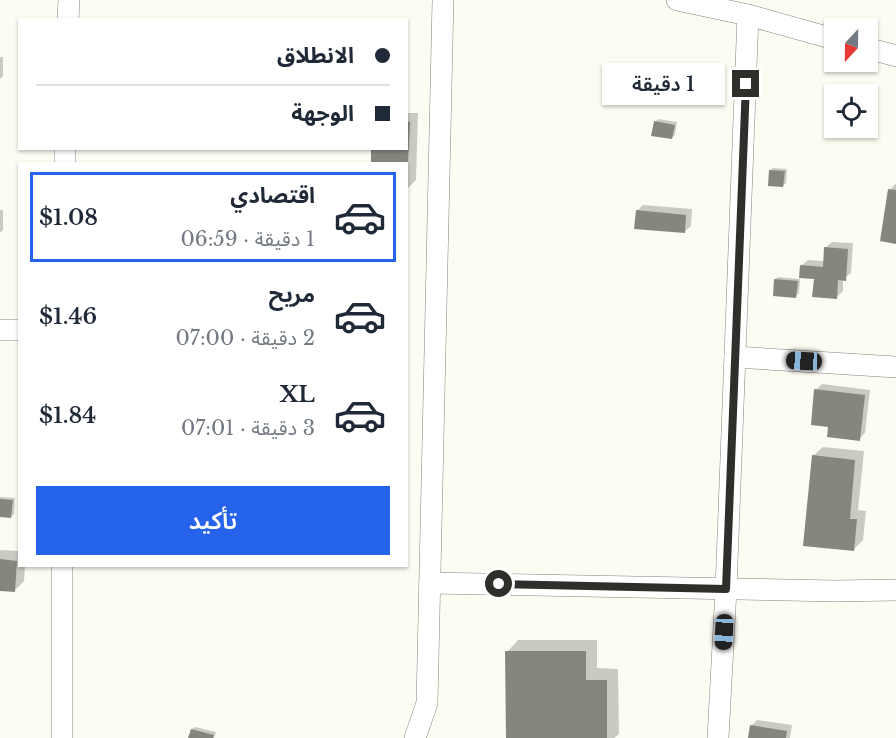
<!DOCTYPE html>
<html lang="ar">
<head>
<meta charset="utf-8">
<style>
	:root { --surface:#fff; --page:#f6f6f7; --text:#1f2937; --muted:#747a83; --line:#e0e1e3; --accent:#2563eb }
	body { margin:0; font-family:"Libre Baskerville","Noto Sans Arabic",serif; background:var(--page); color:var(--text); direction:rtl; height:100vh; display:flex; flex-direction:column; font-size:22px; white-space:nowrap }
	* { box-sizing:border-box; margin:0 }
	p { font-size:20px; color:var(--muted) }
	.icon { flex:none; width:33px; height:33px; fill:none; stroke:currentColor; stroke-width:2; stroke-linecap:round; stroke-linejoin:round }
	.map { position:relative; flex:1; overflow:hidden; direction:ltr }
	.sheet { position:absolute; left:18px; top:162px; width:390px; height:405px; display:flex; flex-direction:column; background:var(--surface); border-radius:0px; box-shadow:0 2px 4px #0004; direction:rtl }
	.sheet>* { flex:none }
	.banner { position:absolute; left:18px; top:18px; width:390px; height:132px; border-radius:0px; box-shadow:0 2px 4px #0004; direction:rtl; display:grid; align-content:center; height:132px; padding:0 18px; background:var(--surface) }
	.needle { width:39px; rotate:202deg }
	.tools { position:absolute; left:824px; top:18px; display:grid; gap:12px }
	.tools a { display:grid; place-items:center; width:54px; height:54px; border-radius:0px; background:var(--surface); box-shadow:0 2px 4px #0004; font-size:30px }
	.end { position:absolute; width:27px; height:27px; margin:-14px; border:8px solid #2f2e2b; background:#fff; box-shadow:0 0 0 3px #fff }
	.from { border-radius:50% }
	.bubble { position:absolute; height:42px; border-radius:0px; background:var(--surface); box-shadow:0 2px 4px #0004; font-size:20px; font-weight:600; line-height:42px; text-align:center; direction:rtl }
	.car { position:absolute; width:18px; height:36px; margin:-18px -9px; border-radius:8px; box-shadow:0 0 4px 2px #0007; background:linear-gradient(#222 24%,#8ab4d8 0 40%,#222 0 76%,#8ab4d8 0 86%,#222 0) }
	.banner b { display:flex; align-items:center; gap:21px; height:57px; font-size:22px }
	.banner b+b { border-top:2px solid var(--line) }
	.banner i { width:15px; height:15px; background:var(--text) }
	ul { padding:10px 0 0; list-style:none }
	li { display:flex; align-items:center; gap:18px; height:90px; margin:0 12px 9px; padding:0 6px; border:3px solid transparent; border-radius:0px }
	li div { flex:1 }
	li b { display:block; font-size:22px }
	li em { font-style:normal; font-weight:600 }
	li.selected { border-color:var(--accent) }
	li>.icon { width:54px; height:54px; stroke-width:1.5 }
	.action { display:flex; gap:12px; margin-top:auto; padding:12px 18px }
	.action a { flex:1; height:69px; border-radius:0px; background:var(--accent); color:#fff; font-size:24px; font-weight:600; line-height:69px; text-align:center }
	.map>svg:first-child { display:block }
	.shadow { fill:#0003 }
	.building { fill:#86857e }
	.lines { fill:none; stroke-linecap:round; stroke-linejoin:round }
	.minor-casing { stroke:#84837c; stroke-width:22 }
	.minor { stroke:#fff; stroke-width:21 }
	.route { stroke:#2f2e2b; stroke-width:8 }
</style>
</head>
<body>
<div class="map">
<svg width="896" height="738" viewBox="0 0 896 738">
	<rect width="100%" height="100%" fill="#fdfcf3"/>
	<!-- shadow -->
	<g class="shadow">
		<path d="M0 57H3V76L0 79Z"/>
		<path d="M406 113H418L416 180 407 189Z"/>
		<path d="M658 119 677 122 675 135 672 138 655 122Z"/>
		<path d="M773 168 787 169 786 183 783 186 771 170Z"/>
		<path d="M896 183V243L890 190Z"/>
		<path d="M643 205 692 209 691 226 684 232 637 211Z"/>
		<path d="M0 210H3V230L0 233Z"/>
		<path d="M832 242 853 243 851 273 843 279V291L837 297 801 266 808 260 825 261V248Z"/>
		<path d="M778 277 800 279 799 293 796 296 775 279Z"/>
		<path d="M822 384 870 390 865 433 859 439 830 425 816 390Z"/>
		<path d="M823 447 864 451 858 510 866 511 863 540 854 549 813 456Z"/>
		<path d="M0 497 15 498 14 514 11 517 0 516Z"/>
		<path d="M0 550 20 551V566H25L24 581 14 591 0 589Z"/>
		<path d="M518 640H597V668L618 669 619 734 614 738H508L507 652Z"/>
		<path d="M757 720 792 725 790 738H749L751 726Z"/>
		<path d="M195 727 216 732 214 738H190L192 729Z"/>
	</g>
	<!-- building -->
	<g class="building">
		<path d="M406 121 410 122 408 164H371V148H406Z"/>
		<path d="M654 121 675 125 672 139 651 136Z"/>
		<path d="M769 170 785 171 783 187 768 186Z"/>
		<path d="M888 189 896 190V244L880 241Z"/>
		<path d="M636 210 686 215 685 233 634 229Z"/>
		<path d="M824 247 848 249 846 281 838 280 837 299 812 297 814 279 799 278 800 265 823 267Z"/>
		<path d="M774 279 798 281 796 298 773 296Z"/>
		<path d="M814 389 865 395 860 441 827 437 828 427 811 425Z"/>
		<path d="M812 455 855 460 850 519H857L854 551 803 546Z"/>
		<path d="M0 499 13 500 11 518 0 517Z"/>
		<path d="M0 559 17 561 15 592 0 591Z"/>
		<path d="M505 651H586V680H607V738H506Z"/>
		<path d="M750 725 787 731 786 738H748Z"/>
		<path d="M191 729 214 735 213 738H188Z"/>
	</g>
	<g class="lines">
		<defs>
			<g id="minor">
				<path d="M677 0 748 15 834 39"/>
				<path d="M68 20 69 0"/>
				<path d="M867 48 896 56"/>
				<path d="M65 164V148"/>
				<path d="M0 330H20"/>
				<path d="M735 357 896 367"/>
				<path d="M62 566V738"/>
				<path d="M430 583 836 591 896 590"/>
				<path d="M415 738 427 703 443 0"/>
				<path d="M718 738 726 589 748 15"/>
			</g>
		</defs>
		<!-- minor casing -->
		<use href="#minor" class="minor-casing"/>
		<!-- minor -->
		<use href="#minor" class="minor"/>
	</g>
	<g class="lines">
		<!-- route -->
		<path class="route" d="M499 584 726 589 746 84"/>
	</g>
</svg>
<div class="tools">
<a><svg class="needle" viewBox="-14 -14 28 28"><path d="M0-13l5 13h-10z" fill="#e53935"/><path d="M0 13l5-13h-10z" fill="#747a83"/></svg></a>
<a><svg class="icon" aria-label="locate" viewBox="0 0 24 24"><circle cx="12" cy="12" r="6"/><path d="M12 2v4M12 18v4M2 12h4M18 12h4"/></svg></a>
</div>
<i class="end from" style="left:499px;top:584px"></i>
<i class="end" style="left:746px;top:84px"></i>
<div class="bubble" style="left:602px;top:63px;width:123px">1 دقيقة</div>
<i class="car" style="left:804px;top:361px;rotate:273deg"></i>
<i class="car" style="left:724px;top:632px;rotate:183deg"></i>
<div class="banner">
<b><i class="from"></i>الانطلاق</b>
<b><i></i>الوجهة</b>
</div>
<section class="sheet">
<ul>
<li class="selected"><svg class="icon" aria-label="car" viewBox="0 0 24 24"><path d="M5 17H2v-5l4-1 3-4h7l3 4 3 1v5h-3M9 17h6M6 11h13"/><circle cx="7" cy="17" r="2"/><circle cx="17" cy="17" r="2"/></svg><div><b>اقتصادي</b><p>1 دقيقة · 06:59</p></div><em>$1.08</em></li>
<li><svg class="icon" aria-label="car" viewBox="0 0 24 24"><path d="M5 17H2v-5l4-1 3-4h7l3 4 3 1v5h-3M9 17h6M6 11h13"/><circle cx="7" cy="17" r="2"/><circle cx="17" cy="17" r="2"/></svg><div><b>مريح</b><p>2 دقيقة · 07:00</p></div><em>$1.46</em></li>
<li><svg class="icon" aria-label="car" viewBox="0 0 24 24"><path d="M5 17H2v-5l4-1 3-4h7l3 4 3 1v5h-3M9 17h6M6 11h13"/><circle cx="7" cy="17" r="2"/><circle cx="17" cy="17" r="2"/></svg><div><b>XL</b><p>3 دقيقة · 07:01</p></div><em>$1.84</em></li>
</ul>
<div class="action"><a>تأكيد</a></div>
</section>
</div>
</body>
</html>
